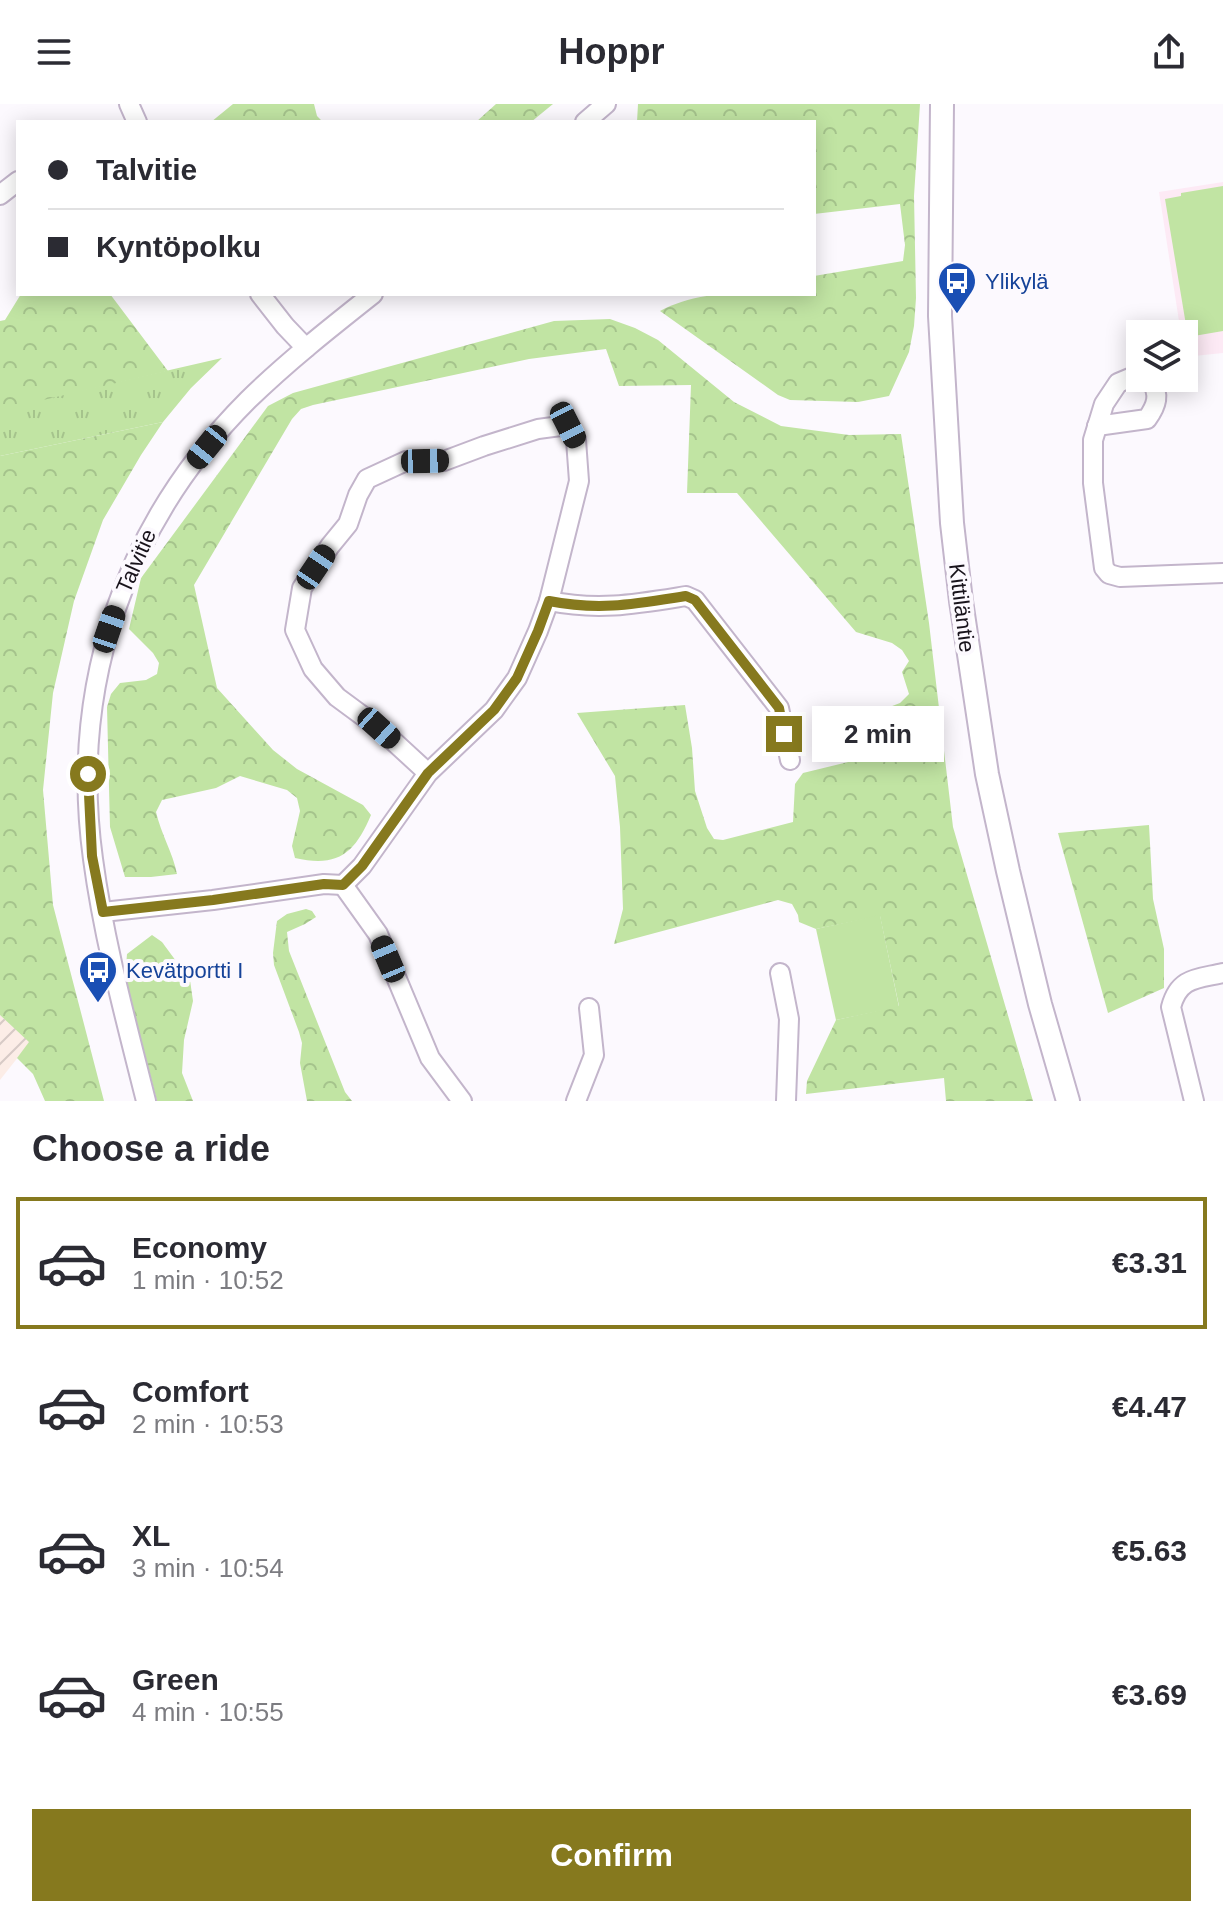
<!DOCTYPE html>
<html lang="en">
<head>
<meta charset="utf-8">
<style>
	:root { --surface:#fff; --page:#f2f2f3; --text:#2b2b33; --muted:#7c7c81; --line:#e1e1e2; --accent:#86791e }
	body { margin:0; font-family:Helvetica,sans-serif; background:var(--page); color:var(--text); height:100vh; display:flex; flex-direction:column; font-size:30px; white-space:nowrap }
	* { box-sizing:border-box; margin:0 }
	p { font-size:26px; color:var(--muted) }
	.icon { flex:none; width:44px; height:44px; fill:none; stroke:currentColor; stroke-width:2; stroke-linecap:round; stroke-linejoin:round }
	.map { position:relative; height:997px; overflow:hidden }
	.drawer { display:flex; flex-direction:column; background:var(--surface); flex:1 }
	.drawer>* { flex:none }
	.banner { position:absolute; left:16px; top:16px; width:800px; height:176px; border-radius:0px; box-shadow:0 4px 20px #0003; display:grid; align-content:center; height:176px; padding:0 32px; background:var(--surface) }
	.buttons { position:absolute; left:1126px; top:216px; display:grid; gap:16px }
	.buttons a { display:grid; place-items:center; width:72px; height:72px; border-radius:0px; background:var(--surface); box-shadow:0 4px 20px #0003; font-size:40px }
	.end { position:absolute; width:36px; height:36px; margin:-18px; border:10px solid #86791e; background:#fff; box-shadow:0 0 0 4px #fff }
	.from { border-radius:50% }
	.bubble { position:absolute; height:56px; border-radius:0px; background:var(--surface); box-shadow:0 4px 20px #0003; font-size:26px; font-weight:800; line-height:56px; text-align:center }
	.car { position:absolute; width:24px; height:48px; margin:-24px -12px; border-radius:10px; box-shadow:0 0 6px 2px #0007; background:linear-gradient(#222 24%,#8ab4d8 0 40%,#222 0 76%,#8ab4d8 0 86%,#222 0) }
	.banner b { display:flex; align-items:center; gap:28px; height:76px; font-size:30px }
	.banner b+b { border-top:2px solid var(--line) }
	.banner i { width:20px; height:20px; background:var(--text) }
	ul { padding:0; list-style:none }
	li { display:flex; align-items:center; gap:24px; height:132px; margin:0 16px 12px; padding:0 16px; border:4px solid transparent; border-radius:0px }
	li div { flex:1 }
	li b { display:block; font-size:30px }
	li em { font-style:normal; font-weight:800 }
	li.selected { border-color:var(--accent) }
	li>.icon { width:72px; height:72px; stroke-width:1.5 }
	h2 { padding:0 32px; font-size:36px; line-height:96px }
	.cta { display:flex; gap:16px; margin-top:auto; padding:16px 32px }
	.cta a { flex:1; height:92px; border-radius:0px; background:var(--accent); color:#fff; font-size:32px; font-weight:800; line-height:92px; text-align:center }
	header { display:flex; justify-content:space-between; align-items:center; height:104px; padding:0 32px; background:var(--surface); font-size:36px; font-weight:800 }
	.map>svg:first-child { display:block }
	.industrial { fill:url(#industrial-furrows) }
	.education { fill:#fdeaf5 }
	.grass { fill:url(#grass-tufts) }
	.forest { fill:url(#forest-crowns) }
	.park { fill:#c1e4a3 }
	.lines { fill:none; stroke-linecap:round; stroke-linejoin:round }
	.minor-casing { stroke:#c3b5cb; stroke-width:22 }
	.major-casing { stroke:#c3b5cb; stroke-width:26 }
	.minor { stroke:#fff; stroke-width:18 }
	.major { stroke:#fff; stroke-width:22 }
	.route { stroke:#86791e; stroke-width:10 }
	.labels { text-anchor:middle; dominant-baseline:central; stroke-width:8; stroke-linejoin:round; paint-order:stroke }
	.transit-label { font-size:22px; fill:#164399; stroke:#fcf9fe; text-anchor:start }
	.street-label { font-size:22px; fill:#18131b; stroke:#fcf9fe }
</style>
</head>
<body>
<header><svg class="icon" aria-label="menu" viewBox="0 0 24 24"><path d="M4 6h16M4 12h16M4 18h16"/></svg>Hoppr<svg class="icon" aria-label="share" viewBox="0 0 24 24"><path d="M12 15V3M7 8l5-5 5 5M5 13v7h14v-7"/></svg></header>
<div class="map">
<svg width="1223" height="997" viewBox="0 0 1223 997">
	<defs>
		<pattern id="industrial-furrows" width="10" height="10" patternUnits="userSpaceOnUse" patternTransform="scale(2)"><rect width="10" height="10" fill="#fcede7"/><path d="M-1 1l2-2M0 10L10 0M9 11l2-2" fill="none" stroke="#d7cac6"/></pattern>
		<pattern id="grass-tufts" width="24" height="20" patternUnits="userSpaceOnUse" patternTransform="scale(2)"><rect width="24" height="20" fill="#c1e4a3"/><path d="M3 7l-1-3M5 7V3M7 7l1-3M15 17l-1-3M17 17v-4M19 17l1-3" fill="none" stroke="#a5c38c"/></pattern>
		<pattern id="forest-crowns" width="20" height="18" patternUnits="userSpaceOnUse" patternTransform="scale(2)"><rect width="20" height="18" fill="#c1e4a3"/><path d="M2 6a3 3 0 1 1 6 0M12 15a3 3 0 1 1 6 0" fill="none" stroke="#a5c38c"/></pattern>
	</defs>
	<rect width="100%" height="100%" fill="#fcf9fe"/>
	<!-- industrial -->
	<path class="industrial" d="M0 911 30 938 0 976Z"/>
	<!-- education -->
	<path class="education" d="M1223 78V249L1184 253V230H1181L1159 88Z"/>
	<!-- grass -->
	<path class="grass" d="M222 254 191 284 163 318 0 352V305Z"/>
	<!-- forest -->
	<g class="forest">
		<path d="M233 0H314L317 12 323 18H211Z"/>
		<path d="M496 0H553L531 18H476Z"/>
		<path d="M638 0H920L914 92 916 194 914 222 909 248 889 292 858 298 790 296 778 291 660 207C707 182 763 190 814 190V172L903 157 905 141 900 100 814 110V18H637Z"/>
		<path d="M21 190H110L168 267 0 306V217L5 216Z"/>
		<path d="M610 215 635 224 658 236 734 298 781 322 849 331 901 330 929 519 953 723 1033 997H946L944 974 806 990 807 977 836 916 899 902 880 812 816 825 799 818 798 811 792 800 778 796 614 840 623 805 620 723 615 672 577 609 685 601 692 644 695 687 707 724 714 735 723 736 793 718 795 680 803 669 885 649 887 604 900 599 909 590 902 568 909 557 902 546 892 539 856 528 737 389H687L691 281 619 282 606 245 529 255 313 301 301 305 292 315 194 481 217 584 273 646 297 665 363 701 371 711C355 749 338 764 295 754L292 742 300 707 297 694 287 686 240 672 216 684 162 696 156 708C161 730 173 749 177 770L151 773H125L110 723 107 603 111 590 120 579 146 576 157 570 159 559 153 549 129 525 141 474 268 302 293 289 554 217Z"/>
		<path d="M163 318 141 351 103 416 74 497 53 589 43 686 53 801 104 997H45L33 970 17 954 29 938 0 911V352Z"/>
		<path d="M1149 721 1153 795 1164 845V884L1108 909 1058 729Z"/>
		<path d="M306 805 312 807 316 813 305 820 287 828 289 847 345 988 352 997H307L300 959 302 939 299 928 274 861 273 849 277 817 287 810Z"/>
		<path d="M152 831 162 838 190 876 193 897 184 936 182 969 193 997H157L125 874 127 850Z"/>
	</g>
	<!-- park -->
	<g class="park">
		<path d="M1223 82V227L1188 233 1165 95 1181 92V89Z"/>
		<path d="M880 811 899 903 836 916 816 825Z"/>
	</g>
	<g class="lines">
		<defs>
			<g id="minor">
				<path d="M129 0 137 18"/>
				<path d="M585 18 606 0"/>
				<path d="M0 91 18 77"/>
				<path d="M260 190 285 222 306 244"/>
				<path d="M1140 272 1137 271 1118 279 1104 300 1093 336V379L1104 464 1109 470 1120 473 1223 469"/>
				<path d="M1097 322 1147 315C1157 301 1160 291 1151 276L1145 274"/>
				<path d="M549 497C599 507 636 500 686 492L695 496 779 604 790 656"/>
				<path d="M343 781 362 762 428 669 494 606 517 574 538 527 549 497 579 377 576 336 568 321 538 325 484 342 444 357H406L367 375 358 391 348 420 330 442 302 484 295 526 313 565 337 593 379 624 428 669"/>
				<path d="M343 781 378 830 430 954 462 997"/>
				<path d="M103 808 213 796 324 780 343 781"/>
				<path d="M780 869 789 915 786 997"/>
				<path d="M146 997C126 917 104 837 93 755 69 581 125 419 248 296 287 258 330 224 373 190"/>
				<path d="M576 997 594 951 589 904"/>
				<path d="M1194 997 1171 903C1179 873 1197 875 1223 869"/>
			</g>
			<path id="major" d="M942 0 940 212 952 419 961 497 987 670 1008 767 1040 900 1068 997"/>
		</defs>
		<!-- minor casing -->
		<use href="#minor" class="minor-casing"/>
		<!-- major casing -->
		<use href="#major" class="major-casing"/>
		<!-- minor -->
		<use href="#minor" class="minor"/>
		<!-- major -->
		<use href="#major" class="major"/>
	</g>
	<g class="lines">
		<!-- route -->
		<path class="route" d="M88 670 92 752 103 808 213 796 324 780 343 781 362 762 428 669 494 606 517 574 538 527 549 497C600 507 635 500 686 492L695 496 779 604 784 630"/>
	</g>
	<!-- icons -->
	<defs>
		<symbol id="bus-pin" viewBox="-11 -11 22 30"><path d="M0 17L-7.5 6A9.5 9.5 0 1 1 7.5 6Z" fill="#1a4fb4" stroke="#fcf9fe"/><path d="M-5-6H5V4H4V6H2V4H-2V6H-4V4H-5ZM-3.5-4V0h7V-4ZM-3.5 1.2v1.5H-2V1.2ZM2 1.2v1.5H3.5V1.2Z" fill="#fff"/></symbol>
	</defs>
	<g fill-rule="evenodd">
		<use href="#bus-pin" x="935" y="155" width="44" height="60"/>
		<use href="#bus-pin" x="76" y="844" width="44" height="60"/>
	</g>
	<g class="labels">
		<!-- transit labels -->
		<g class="transit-label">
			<text x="985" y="177">Ylikylä</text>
			<text x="126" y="866">Kevätportti I</text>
		</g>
		<!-- street labels -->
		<g class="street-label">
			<text transform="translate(136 457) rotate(-66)">Talvitie</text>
			<text transform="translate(962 504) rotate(83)">Kittiläntie</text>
		</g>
	</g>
</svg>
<div class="buttons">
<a><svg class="icon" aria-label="layers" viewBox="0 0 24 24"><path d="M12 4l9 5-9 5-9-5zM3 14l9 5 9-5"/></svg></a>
</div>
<i class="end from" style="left:88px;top:670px"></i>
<i class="end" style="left:784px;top:630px"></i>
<div class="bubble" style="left:812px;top:602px;width:132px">2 min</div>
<i class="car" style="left:568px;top:321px;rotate:153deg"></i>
<i class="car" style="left:207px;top:343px;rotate:219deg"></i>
<i class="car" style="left:425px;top:357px;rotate:89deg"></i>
<i class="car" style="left:316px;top:463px;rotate:34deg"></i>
<i class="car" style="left:109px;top:525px;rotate:19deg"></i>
<i class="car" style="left:379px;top:624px;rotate:132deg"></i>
<i class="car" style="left:388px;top:855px;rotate:337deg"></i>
<div class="banner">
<b><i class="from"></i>Talvitie</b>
<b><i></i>Kyntöpolku</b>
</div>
</div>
<section class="drawer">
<h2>Choose a ride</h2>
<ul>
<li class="selected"><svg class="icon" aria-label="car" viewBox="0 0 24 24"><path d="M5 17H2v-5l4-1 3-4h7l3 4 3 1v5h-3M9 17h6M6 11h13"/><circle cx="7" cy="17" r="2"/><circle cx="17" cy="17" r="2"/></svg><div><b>Economy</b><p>1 min · 10:52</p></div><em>€3.31</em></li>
<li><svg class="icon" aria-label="car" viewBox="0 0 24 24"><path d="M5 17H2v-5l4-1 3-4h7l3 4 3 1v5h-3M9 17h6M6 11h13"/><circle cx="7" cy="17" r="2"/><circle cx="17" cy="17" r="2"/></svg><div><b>Comfort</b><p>2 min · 10:53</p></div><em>€4.47</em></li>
<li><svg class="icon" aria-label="car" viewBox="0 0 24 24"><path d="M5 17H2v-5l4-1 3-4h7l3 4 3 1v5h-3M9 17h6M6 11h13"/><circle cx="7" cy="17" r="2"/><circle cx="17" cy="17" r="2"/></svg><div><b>XL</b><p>3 min · 10:54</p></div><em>€5.63</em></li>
<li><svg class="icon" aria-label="car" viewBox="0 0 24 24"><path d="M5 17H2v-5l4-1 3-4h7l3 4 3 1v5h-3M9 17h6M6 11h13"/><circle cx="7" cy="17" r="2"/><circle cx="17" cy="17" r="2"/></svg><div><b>Green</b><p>4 min · 10:55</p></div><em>€3.69</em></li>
</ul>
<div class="cta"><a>Confirm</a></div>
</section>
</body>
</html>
